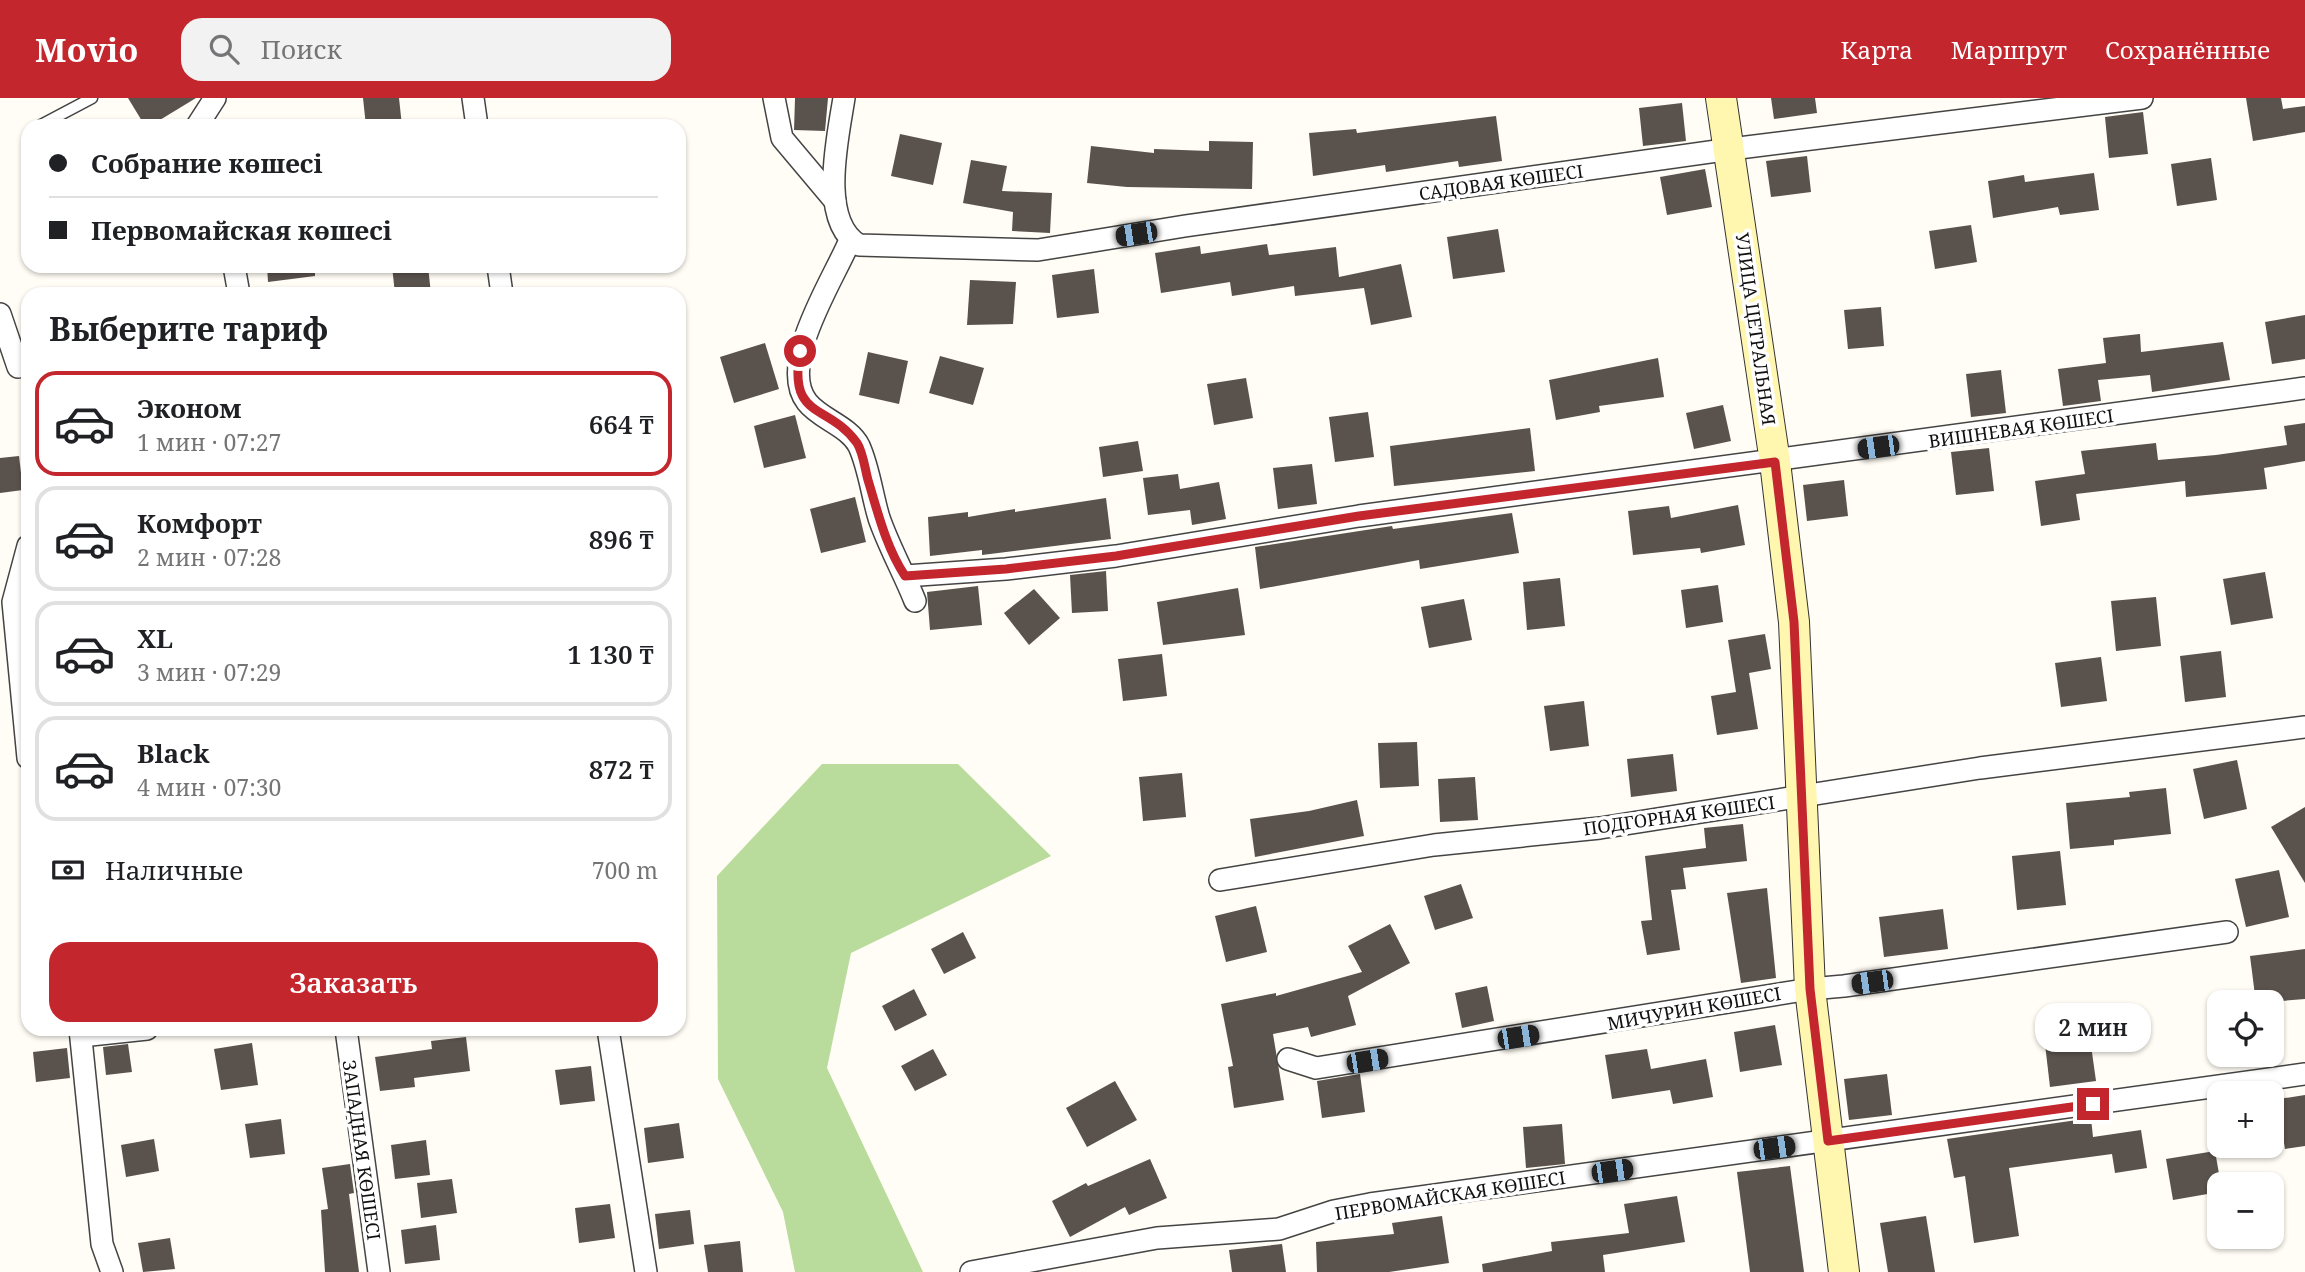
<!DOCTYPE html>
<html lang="ru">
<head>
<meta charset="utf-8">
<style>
	:root { --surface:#fff; --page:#f2f2f2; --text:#202124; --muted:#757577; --line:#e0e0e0; --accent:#c4262e }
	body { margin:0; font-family:"Noto Serif",serif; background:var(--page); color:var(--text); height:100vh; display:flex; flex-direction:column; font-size:26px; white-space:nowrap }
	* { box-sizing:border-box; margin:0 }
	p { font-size:23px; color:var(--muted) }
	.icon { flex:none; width:38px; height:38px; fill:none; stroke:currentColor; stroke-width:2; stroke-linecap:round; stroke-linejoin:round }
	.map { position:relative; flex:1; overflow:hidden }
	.drawer { position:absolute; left:21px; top:189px; width:665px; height:749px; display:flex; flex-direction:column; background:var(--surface); border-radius:21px; box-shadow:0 2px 5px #0004 }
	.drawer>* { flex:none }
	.top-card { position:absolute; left:21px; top:21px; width:665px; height:154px; border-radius:21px; box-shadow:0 2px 5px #0004; display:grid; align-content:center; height:154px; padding:0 28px; background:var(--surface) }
	.fabs { position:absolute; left:2207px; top:892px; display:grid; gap:14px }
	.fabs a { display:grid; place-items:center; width:77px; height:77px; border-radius:14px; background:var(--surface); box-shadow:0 2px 5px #0004; font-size:35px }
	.end { position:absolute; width:32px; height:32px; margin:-16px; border:9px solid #c4262e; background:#fff; box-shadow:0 0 0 4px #fff }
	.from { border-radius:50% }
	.bubble { position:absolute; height:49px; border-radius:21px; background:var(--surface); box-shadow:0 2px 5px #0004; font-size:23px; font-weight:600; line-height:49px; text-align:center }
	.car { position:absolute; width:21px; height:42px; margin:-21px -10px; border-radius:9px; box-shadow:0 0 5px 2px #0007; background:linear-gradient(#222 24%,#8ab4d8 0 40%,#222 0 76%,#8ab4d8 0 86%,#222 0) }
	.top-card b { display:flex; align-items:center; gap:24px; height:66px; font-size:26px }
	.top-card b+b { border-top:2px solid var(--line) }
	.top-card i { width:18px; height:18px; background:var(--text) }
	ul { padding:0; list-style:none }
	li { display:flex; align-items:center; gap:21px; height:105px; margin:0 14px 10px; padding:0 14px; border:4px solid var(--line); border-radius:21px }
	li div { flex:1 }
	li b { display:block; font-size:26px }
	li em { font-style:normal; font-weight:600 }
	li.on { border-color:var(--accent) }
	li>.icon { width:63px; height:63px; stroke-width:1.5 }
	h2 { padding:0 28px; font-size:32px; line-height:84px }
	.pay { display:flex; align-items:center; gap:18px; height:77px; padding:0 28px; font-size:26px }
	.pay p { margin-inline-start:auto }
	.cta { display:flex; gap:14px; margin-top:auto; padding:14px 28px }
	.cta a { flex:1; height:80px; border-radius:21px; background:var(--accent); color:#fff; font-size:28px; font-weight:600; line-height:80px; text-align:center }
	header { display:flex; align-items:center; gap:42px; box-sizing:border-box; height:98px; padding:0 35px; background:var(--accent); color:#fff }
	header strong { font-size:33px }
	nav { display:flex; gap:38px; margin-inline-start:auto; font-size:24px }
	.search { width:490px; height:63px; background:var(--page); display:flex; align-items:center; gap:18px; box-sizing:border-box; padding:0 24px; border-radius:21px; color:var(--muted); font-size:26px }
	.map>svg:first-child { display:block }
	.forest { fill:#b9dc9c }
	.building { fill:#5a524d }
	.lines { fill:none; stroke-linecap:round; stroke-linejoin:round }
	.lane-casing { stroke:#444; stroke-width:13 }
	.street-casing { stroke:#444; stroke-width:24 }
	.secondary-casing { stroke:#333; stroke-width:32 }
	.lane { stroke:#fff; stroke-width:10 }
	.street { stroke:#fff; stroke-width:21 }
	.secondary { stroke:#fff6b0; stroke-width:30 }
	.route { stroke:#c4262e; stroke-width:9 }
	.labels { text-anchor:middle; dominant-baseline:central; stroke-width:7; stroke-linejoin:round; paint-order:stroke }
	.street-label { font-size:18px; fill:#111; stroke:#fff }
</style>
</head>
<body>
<header>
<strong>Movio</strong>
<div class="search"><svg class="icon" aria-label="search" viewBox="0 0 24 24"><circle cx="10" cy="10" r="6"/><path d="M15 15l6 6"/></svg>Поиск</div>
<nav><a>Карта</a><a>Маршрут</a><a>Сохранённые</a></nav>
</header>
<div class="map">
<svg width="2305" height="1174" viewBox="0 0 2305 1174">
	<rect width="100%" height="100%" fill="#fffdf5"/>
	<!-- forest -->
	<path class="forest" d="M822 666H958L1051 758 851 855 827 970 923 1174H795L783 1114 718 981 717 778Z"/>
	<!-- building -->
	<g class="building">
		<path d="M128 0H196L150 28H145Z"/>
		<path d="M363 0H399L402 28H366Z"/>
		<path d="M795 0H828L825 33 794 32Z"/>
		<path d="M1771 0H1815L1817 15 1774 21Z"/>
		<path d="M2246 0H2281L2283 11 2305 8V34L2253 43Z"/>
		<path d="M1682 5 1686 43 1643 48 1639 10Z"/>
		<path d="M2143 14 2148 56 2109 60 2105 19Z"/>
		<path d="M1496 18 1502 63 1459 69 1458 63 1386 74 1385 67 1313 78 1309 35 1356 31 1357 35Z"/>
		<path d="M900 36 942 45 933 87 891 78Z"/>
		<path d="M1209 43 1253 44 1252 91 1127 89 1087 85 1091 48 1154 55V51L1209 53Z"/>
		<path d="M1807 58 1811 94 1771 99 1766 63Z"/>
		<path d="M2211 60 2217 102 2177 108 2171 66Z"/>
		<path d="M971 62 1007 68 1002 93 1052 95 1050 135 1012 133 1013 114 963 105Z"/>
		<path d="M1705 71 1712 109 1667 117 1660 79Z"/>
		<path d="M2094 75 2099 112 2060 117 2058 109 1993 120 1988 83 2024 77 2025 84Z"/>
		<path d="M1971 127 1977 164 1935 171 1929 133Z"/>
		<path d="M1498 131 1505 174 1453 181 1447 139Z"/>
		<path d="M1267 146 1269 157 1336 149 1339 179 1401 166 1412 219 1371 227 1364 190 1295 198 1294 188 1232 198 1230 184 1161 195 1155 155 1200 148 1201 156Z"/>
		<path d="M267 168H315V178L268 184Z"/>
		<path d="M392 168H428L431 196H395Z"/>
		<path d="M1094 171 1099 215 1057 220 1052 177Z"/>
		<path d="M970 182 1016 184 1013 226 967 227Z"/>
		<path d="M1881 209 1884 248 1848 251 1844 212Z"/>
		<path d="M2305 217V261L2272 266 2265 224Z"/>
		<path d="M2140 236 2141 254 2223 244 2230 282 2152 294 2150 277 2098 282 2101 303 2063 308 2058 271 2106 265 2103 240Z"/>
		<path d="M765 245 779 291 734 305 720 259Z"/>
		<path d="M868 254 908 263 899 306 859 297Z"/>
		<path d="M940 258 984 270 973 307 929 295Z"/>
		<path d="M1658 260 1664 299 1599 308 1600 314 1556 322 1549 282Z"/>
		<path d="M2001 272 2006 315 1971 319 1966 276Z"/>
		<path d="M1246 280 1253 320 1214 327 1207 286Z"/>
		<path d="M1723 307 1731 343 1694 351 1686 315Z"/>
		<path d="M1368 314 1374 359 1335 364 1329 319Z"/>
		<path d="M795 317 806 360 764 370 754 328Z"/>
		<path d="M2305 325V363L2264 370 2267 391 2186 399 2185 383 2076 396 2080 422 2041 428 2035 383 2085 376 2081 353 2156 345 2158 362 2216 357 2287 347 2284 328Z"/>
		<path d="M1530 330 1535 373 1394 388 1390 348Z"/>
		<path d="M1138 343 1143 373 1103 379 1099 349Z"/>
		<path d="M1989 350 1994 393 1956 397 1951 354Z"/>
		<path d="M19 358 23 392 0 395V360Z"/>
		<path d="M1312 366 1317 406 1278 411 1273 370Z"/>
		<path d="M1178 376 1180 391 1219 384 1226 421 1192 427 1190 412 1148 417 1143 380Z"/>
		<path d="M1844 382 1848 418 1807 423 1803 387Z"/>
		<path d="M855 399 866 444 821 455 810 411Z"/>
		<path d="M1106 400 1111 441 982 457V452L930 458 928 419 968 414V419L1015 411V414Z"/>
		<path d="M1738 407 1745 447 1701 455 1700 450 1633 457 1628 413 1669 408 1671 420Z"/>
		<path d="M1512 415 1519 455 1420 471 1419 462 1260 491 1255 449 1392 428 1393 431Z"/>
		<path d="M1106 473 1108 513 1072 515 1070 477Z"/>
		<path d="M2265 474 2273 520 2231 527 2223 481Z"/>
		<path d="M1560 480 1565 528 1527 532 1523 484Z"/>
		<path d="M1718 487 1723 524 1686 530 1681 492Z"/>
		<path d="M978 488 982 527 930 532 927 494Z"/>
		<path d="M1238 490 1245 537 1163 547 1157 504Z"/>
		<path d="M1034 491 1060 520 1029 547 1004 515Z"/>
		<path d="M2156 499 2161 548 2116 553 2111 503Z"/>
		<path d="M1464 501 1472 542 1429 550 1421 509Z"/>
		<path d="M1765 536 1771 571 1749 575 1758 631 1717 637 1711 598 1736 594 1728 542Z"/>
		<path d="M2221 553 2226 599 2185 604 2180 558Z"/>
		<path d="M1162 556 1167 598 1123 603 1118 561Z"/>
		<path d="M2101 559 2107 603 2061 609 2055 565Z"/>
		<path d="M1584 603 1589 648 1550 653 1544 608Z"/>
		<path d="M1417 644 1419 688 1380 690 1378 645Z"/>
		<path d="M1673 656 1677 693 1631 699 1627 661Z"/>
		<path d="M2237 662 2247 711 2204 721 2193 671Z"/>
		<path d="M1182 675 1186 719 1143 723 1139 679Z"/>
		<path d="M1475 679 1478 722 1440 724 1438 681Z"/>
		<path d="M2166 690 2171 736 2114 742V747L2070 751 2066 705 2130 699 2129 694Z"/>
		<path d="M1357 702 1364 738 1255 759 1250 721 1309 713Z"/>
		<path d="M2305 709V785L2271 729Z"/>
		<path d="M1743 726 1747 763 1683 770 1686 791 1671 792 1680 852 1647 857 1641 823 1652 822 1645 758 1706 750 1704 730Z"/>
		<path d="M2060 753 2066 807 2017 812 2012 758Z"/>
		<path d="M2279 772 2289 819 2246 829 2235 781Z"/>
		<path d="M1461 786 1473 820 1435 832 1424 798Z"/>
		<path d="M1767 790 1776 880 1741 885 1727 795Z"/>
		<path d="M1256 808 1267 854 1226 864 1215 818Z"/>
		<path d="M1943 811 1948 851 1884 859 1879 819Z"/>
		<path d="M1390 826 1410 865 1348 898 1356 927 1311 939 1308 929 1273 936 1284 1002 1234 1010 1228 969 1233 968 1221 906 1276 895V898L1362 874 1348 848Z"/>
		<path d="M963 834 976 860 944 876 931 851Z"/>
		<path d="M2305 851V901L2256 905 2250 858Z"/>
		<path d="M1487 888 1494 923 1462 930 1455 895Z"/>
		<path d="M914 891 927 917 895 933 882 908Z"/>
		<path d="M1775 927 1782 967 1740 974 1734 934Z"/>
		<path d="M466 939 470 973 414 980 415 989 380 993 375 959 432 951 431 943Z"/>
		<path d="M2090 940 2096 983 2050 989 2045 946Z"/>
		<path d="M252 945 258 987 221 992 214 951Z"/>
		<path d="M128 946 132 974 106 977 103 949Z"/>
		<path d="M67 950 70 980 36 984 33 954Z"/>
		<path d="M933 951 947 977 915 993 901 968Z"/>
		<path d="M1647 951 1651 971 1706 961 1713 999 1673 1006 1670 992 1612 1001 1605 957Z"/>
		<path d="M591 968 595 1003 560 1007 555 972Z"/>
		<path d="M1360 976 1365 1014 1322 1020 1317 983Z"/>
		<path d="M1887 976 1892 1017 1849 1022 1844 981Z"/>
		<path d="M1115 983 1137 1022 1087 1049 1066 1010Z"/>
		<path d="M2305 997V1048L2285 1051 2284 1045 2272 1048V1002Z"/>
		<path d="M2091 1020 2093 1039 2141 1032 2147 1070 2115 1075 2112 1056 2009 1070 2019 1138 1974 1145 1965 1078 1954 1080 1947 1041Z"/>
		<path d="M281 1021 285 1056 250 1060 245 1026Z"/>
		<path d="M679 1025 684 1060 648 1065 644 1030Z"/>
		<path d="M1562 1026 1565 1066 1526 1070 1523 1029Z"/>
		<path d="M154 1041 159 1073 126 1079 121 1047Z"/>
		<path d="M426 1042 430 1077 395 1081 391 1047Z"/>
		<path d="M2215 1053 2221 1087 2219 1094 2173 1102 2166 1061Z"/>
		<path d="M1150 1061 1167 1100 1129 1117 1125 1109 1070 1139 1052 1103 1086 1085 1088 1088Z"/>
		<path d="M350 1066 354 1095 349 1096 359 1174H325L321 1112 328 1111 322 1070Z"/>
		<path d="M1790 1068 1804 1174H1750L1737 1074Z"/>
		<path d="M452 1081 457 1115 421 1120 417 1085Z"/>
		<path d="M1677 1098 1685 1144 1603 1157 1605 1174H1483L1482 1166 1552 1153 1551 1144 1629 1135 1624 1106Z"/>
		<path d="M610 1106 615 1140 579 1145 575 1110Z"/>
		<path d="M690 1112 694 1146 659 1151 655 1116Z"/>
		<path d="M1442 1118 1449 1165 1389 1174H1317L1316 1144 1394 1136 1392 1125Z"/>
		<path d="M1926 1118 1935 1174H1888L1880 1125Z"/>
		<path d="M436 1127 440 1162 405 1166 401 1132Z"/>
		<path d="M170 1140 175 1171 143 1174 138 1145Z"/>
		<path d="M740 1143 743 1174H708L704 1147Z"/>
		<path d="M1282 1146 1286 1174H1232L1229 1152Z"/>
	</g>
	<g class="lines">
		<defs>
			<path id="lane" d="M41 27 92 0"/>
			<g id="street">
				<path d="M473 0 477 28"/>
				<path d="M774 0 782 40 835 103"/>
				<path d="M844 0C838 39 818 123 859 147L1038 152 1185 128 1731 51 2142 0"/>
				<path d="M197 28 215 0"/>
				<path d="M850 142C834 181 777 266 807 304 820 321 849 328 859 348 869 370 872 397 879 420 889 449 904 475 915 503"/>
				<path d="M234 168 239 196"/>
				<path d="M498 168 502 196"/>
				<path d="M0 216 18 269"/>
				<path d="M28 448 13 504 28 660"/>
				<path d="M905 478 1006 471 1116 458 1359 418 2305 290"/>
				<path d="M1220 782 1434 747 1600 730 1980 670 2305 629"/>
				<path d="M80 931 102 1146 112 1174"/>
				<path d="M346 931 379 1174"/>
				<path d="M608 931 646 1174"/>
				<path d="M81 938 147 931"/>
				<path d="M1288 961 1316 970 1810 891 1844 888 2227 834"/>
				<path d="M971 1174 1157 1140 1279 1131 1334 1113 1370 1106 2305 976"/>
			</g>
			<path id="secondary" d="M1721 0 1775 364 1794 524 1810 891 1844 1174"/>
		</defs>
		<!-- lane casing -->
		<use href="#lane" class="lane-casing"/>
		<!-- street casing -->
		<use href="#street" class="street-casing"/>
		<!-- secondary casing -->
		<use href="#secondary" class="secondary-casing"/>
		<!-- lane -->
		<use href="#lane" class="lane"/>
		<!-- street -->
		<use href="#street" class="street"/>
		<!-- secondary -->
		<use href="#secondary" class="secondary"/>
	</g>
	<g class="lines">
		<!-- route -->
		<path class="route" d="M800 253C788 323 828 304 857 345 863 354 865 371 868 382 878 415 886 449 905 478L1006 471 1116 458 1359 418 1775 364 1794 524 1810 891 1828 1043 2093 1006"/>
	</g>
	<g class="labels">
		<!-- street labels -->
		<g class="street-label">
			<text transform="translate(1501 84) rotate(-8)">САДОВАЯ КӨШЕСІ</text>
			<text transform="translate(1756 231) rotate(82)">УЛИЦА ЦЕТРАЛЬНАЯ</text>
			<text transform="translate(2021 330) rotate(-8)">ВИШНЕВАЯ КӨШЕСІ</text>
			<text transform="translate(1679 717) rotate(-8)">ПОДГОРНАЯ КӨШЕСІ</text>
			<text transform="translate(1694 910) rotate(-10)">МИЧУРИН КӨШЕСІ</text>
			<text transform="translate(362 1052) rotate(82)">ЗАПАДНАЯ КӨШЕСІ</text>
			<text transform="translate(1450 1097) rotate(-9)">ПЕРВОМАЙСКАЯ КӨШЕСІ</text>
		</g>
	</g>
</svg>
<div class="fabs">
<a><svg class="icon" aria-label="locate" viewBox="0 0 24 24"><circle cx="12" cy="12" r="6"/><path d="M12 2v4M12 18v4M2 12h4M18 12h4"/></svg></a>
<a>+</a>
<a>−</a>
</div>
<i class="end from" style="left:800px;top:253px"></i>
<i class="end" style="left:2093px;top:1006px"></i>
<div class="bubble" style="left:2035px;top:905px;width:116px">2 мин</div>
<i class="car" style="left:1136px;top:136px;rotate:261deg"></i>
<i class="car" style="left:1878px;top:349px;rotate:262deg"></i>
<i class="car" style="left:1872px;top:884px;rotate:262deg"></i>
<i class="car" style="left:1518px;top:939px;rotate:81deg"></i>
<i class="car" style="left:1367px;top:963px;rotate:81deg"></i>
<i class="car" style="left:1774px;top:1050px;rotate:82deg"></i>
<i class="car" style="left:1612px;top:1073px;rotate:82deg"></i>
<div class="top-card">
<b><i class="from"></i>Собрание көшесі</b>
<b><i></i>Первомайская көшесі</b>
</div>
<section class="drawer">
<h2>Выберите тариф</h2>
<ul>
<li class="on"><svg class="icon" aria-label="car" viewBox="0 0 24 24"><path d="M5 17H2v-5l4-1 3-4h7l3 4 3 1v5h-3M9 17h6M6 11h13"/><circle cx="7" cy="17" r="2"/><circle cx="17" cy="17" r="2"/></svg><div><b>Эконом</b><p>1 мин · 07:27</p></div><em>664 ₸</em></li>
<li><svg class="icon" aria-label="car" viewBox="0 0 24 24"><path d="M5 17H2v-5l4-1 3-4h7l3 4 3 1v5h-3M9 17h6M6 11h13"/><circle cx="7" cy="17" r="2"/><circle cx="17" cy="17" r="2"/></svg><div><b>Комфорт</b><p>2 мин · 07:28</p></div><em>896 ₸</em></li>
<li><svg class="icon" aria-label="car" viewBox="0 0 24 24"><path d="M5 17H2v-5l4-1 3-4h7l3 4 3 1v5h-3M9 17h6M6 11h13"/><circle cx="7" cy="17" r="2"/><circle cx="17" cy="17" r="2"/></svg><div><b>XL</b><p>3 мин · 07:29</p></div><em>1 130 ₸</em></li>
<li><svg class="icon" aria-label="car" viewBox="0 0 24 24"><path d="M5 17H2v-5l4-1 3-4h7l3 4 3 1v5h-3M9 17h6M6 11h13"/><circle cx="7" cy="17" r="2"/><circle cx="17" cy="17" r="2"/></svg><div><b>Black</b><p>4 мин · 07:30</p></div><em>872 ₸</em></li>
</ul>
<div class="pay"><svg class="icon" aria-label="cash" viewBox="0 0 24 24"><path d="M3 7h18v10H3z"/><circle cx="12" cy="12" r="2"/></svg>Наличные<p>700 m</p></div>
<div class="cta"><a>Заказать</a></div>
</section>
</div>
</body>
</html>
